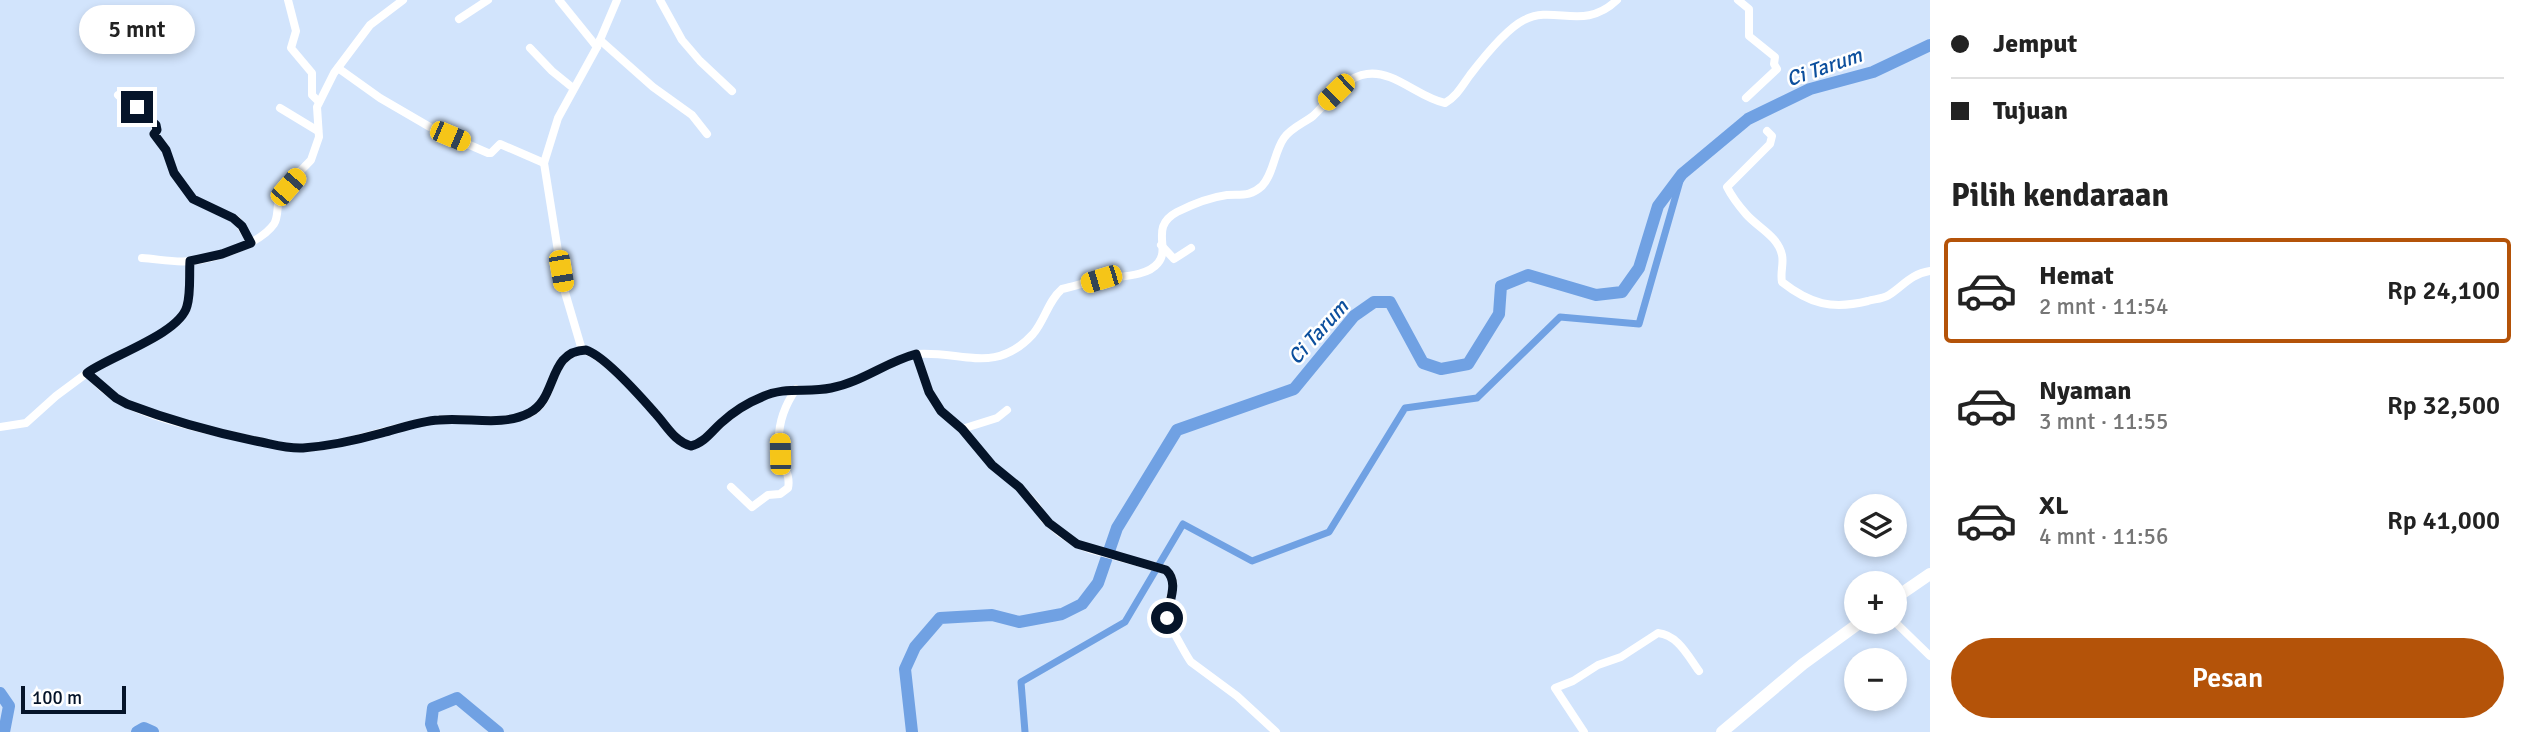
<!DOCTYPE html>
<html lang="id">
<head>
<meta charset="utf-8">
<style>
	:root { --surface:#fff; --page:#f2f2f2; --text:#222; --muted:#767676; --line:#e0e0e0; --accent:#b45309 }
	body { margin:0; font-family:Signika,sans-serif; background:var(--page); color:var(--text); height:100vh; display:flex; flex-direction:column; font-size:26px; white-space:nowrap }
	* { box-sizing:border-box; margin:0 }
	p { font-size:23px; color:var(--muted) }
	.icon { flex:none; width:38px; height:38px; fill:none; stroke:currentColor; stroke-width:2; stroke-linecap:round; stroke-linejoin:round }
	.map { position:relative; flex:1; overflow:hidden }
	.sheet { display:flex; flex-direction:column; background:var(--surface); width:595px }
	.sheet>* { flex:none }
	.guide { display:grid; align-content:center; height:154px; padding:0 21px; background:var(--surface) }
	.controls { position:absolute; left:1844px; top:494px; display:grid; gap:14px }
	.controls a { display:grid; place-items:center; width:63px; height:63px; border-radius:50%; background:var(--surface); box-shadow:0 4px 10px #0003; font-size:35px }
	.scale { position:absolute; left:21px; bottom:18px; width:105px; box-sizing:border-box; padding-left:7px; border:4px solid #051429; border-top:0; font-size:19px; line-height:24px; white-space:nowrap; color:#051429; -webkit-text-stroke:5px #fff; paint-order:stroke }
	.end { position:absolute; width:32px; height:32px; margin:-16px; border:9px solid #051429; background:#fff; box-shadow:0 0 0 4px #fff }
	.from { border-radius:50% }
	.bubble { position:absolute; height:49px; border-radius:24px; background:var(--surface); box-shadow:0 4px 10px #0003; font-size:23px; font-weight:600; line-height:49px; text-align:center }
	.car { position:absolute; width:21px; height:42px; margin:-21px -10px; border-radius:9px; box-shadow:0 0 5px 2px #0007; background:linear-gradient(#f5c518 24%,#345 0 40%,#f5c518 0 76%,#345 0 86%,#f5c518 0) }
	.guide b { display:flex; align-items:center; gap:24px; height:66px; font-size:26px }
	.guide b+b { border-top:2px solid var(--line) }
	.guide i { width:18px; height:18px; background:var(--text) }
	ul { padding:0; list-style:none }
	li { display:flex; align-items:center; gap:21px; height:105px; margin:0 14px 10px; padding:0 7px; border:4px solid transparent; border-radius:7px }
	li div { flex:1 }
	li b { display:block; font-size:26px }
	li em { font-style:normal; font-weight:600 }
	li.on { border-color:var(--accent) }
	li>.icon { width:63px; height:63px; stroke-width:1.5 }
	h2 { padding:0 21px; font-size:32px; line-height:84px }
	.button { display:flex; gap:14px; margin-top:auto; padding:14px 21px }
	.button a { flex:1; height:80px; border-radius:42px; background:var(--accent); color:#fff; font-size:28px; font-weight:600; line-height:80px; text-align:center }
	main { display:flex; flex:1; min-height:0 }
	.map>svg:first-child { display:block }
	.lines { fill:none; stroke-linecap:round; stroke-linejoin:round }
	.canal { stroke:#70a1e3; stroke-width:7 }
	.river { stroke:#70a1e3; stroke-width:12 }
	.minor { stroke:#fff; stroke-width:8 }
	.secondary { stroke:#fff; stroke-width:12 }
	.route { stroke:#051429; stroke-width:9 }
	.labels { text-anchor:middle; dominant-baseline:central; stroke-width:5; stroke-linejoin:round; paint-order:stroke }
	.water-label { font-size:21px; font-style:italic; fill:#0c4f9d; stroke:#fff }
</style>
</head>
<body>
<main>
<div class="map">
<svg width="1930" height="732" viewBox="0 0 1930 732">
	<rect width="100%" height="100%" fill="#d2e4fc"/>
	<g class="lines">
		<!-- canal -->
		<path class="canal" d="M1025 732 1021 682 1125 622 1183 524 1252 561 1329 532 1405 408 1477 398 1560 317 1639 324 1682 174"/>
		<!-- river -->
		<g class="river">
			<path d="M0 693 9 706 4 732"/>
			<path d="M137 732 144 728 153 732"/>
			<path d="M434 732 431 724 433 708 457 698 498 732"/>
			<path d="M912 732 905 669 915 647 940 618 992 615 1019 622 1062 614 1082 604 1098 583 1117 528 1177 430 1294 389 1354 316 1374 302H1390L1423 363 1441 369 1468 364 1499 314 1501 286 1528 275 1596 295 1622 292 1639 268 1658 206 1682 174 1748 119 1810 89 1873 72 1930 45"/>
		</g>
		<!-- minor -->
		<g class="minor">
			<path d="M288 0 296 31 291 48 312 73V95L319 102"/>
			<path d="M559 0 597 47"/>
			<path d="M660 0 682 40 700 61 732 91"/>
			<path d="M1738 0 1749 9V36L1775 57 1774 64 1777 69 1746 98"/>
			<path d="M459 19 488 0"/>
			<path d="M600 40 653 87 692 115 707 134"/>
			<path d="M530 48 552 71 573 88"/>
			<path d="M338 68 380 98 435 130 488 153H491L500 144 544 163"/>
			<path d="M118 95 128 104 140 109 156 125 154 134 166 150 174 173 193 199 237 220 251 243"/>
			<path d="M280 108 318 131"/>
			<path d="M1767 131 1772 136 1770 144 1727 187C1731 195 1739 206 1746 214 1757 227 1778 236 1782 255 1784 264 1780 272 1782 282 1810 304 1832 310 1868 301 1875 299 1882 299 1889 295 1904 285 1911 274 1930 271"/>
			<path d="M1161 245 1174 259 1191 248"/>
			<path d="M142 258C158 259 175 263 191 261 215 259 260 244 274 224 279 216 276 206 280 198 286 184 301 171 311 160L319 137 317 107 334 73 370 25 403 0"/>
			<path d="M582 350 564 289 544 163 558 118 597 47 617 0"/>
			<path d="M87 373C110 356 181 334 187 306 191 292 189 276 190 261"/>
			<path d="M0 427 26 423 56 396 87 373C97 383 107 393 120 400 156 421 216 432 258 441 272 444 285 448 300 448 347 447 390 426 436 420 466 416 497 426 526 415 559 403 544 359 582 350 601 352 642 398 656 414 667 426 674 441 691 446 705 443 714 429 725 420 736 411 748 402 762 397 785 386 807 393 831 388 862 382 886 362 916 354"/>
			<path d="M962 429 997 418 1007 410"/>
			<path d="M731 487 752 507 768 495 780 494 788 488C791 475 782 464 780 451 776 428 783 408 796 389"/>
			<path d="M1894 621 1930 656"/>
			<path d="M1276 732 1237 696 1191 662C1187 657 1168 622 1167 618 1164 600 1183 585 1166 570L1092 550 1077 544 1060 533 1044 519 1036 505 1019 487 992 465 962 429 941 411 929 392 916 354C960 350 995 376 1033 334 1045 320 1048 301 1062 289 1076 286 1089 281 1103 279 1119 276 1147 277 1158 263 1171 248 1149 227 1177 212 1191 205 1212 197 1227 195 1241 194 1250 197 1262 186 1274 173 1274 152 1284 138 1291 128 1304 123 1313 116 1329 101 1344 77 1367 74 1394 70 1419 98 1445 103 1457 96 1462 86 1470 75 1483 58 1506 29 1524 20 1554 4 1584 32 1617 0"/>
			<path d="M1584 732 1555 688 1573 681 1598 665 1621 657 1658 633C1678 635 1688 656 1699 671"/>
		</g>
		<!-- secondary -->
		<g class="secondary">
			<path d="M1895 598 1930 574"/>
			<path d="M1722 732 1803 664 1862 621"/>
		</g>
	</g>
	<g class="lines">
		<!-- route -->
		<path class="route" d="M137 107 156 125 157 130 154 134 166 150 174 173 193 199 233 218 242 226 251 243 222 254 190 261C189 276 191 292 187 306 180 334 110 356 87 373L116 398 127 404C169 420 212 432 256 441 272 444 287 449 303 448 329 446 357 440 382 433 401 428 420 421 439 420 469 417 502 427 529 413 558 399 547 351 586 350 605 356 641 397 655 413 667 426 674 441 691 446 704 443 711 432 721 423 732 413 747 403 762 397 785 386 807 393 831 388 862 382 886 362 916 354L929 392 941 411 962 429 992 465 1019 487 1049 523 1077 544 1166 570C1180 583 1168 602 1167 618"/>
	</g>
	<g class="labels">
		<!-- water labels -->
		<g class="water-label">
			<text transform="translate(1824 67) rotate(-19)">Ci Tarum</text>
			<text transform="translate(1318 332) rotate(-48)">Ci Tarum</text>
		</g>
	</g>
</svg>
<div class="controls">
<a><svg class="icon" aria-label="layers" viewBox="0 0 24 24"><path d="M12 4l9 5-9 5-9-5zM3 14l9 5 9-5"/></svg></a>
<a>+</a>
<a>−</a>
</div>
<div class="scale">100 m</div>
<i class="end from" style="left:1167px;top:618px"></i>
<i class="end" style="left:137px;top:107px"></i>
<div class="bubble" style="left:79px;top:5px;width:116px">5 mnt</div>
<i class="car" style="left:1336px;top:92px;rotate:226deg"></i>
<i class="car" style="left:450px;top:136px;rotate:113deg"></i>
<i class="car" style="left:288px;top:187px;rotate:41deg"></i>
<i class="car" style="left:561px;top:271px;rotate:170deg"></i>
<i class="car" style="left:1101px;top:279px;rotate:253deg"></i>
<i class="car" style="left:780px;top:454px;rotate:359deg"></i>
</div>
<section class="sheet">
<div class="guide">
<b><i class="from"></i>Jemput</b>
<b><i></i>Tujuan</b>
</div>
<h2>Pilih kendaraan</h2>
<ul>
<li class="on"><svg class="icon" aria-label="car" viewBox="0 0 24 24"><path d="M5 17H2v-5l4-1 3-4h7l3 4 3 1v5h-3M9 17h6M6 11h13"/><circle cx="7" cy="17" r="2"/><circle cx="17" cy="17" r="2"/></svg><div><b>Hemat</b><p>2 mnt · 11:54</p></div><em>Rp 24,100</em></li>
<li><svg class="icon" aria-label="car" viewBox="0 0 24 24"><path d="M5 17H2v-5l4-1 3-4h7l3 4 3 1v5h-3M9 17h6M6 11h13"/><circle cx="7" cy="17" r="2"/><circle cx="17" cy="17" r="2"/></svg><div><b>Nyaman</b><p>3 mnt · 11:55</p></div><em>Rp 32,500</em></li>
<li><svg class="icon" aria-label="car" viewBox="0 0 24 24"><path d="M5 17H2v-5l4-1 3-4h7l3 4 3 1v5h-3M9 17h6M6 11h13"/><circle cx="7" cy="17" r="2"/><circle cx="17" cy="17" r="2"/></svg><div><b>XL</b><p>4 mnt · 11:56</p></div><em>Rp 41,000</em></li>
</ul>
<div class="button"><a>Pesan</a></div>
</section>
</main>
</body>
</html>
